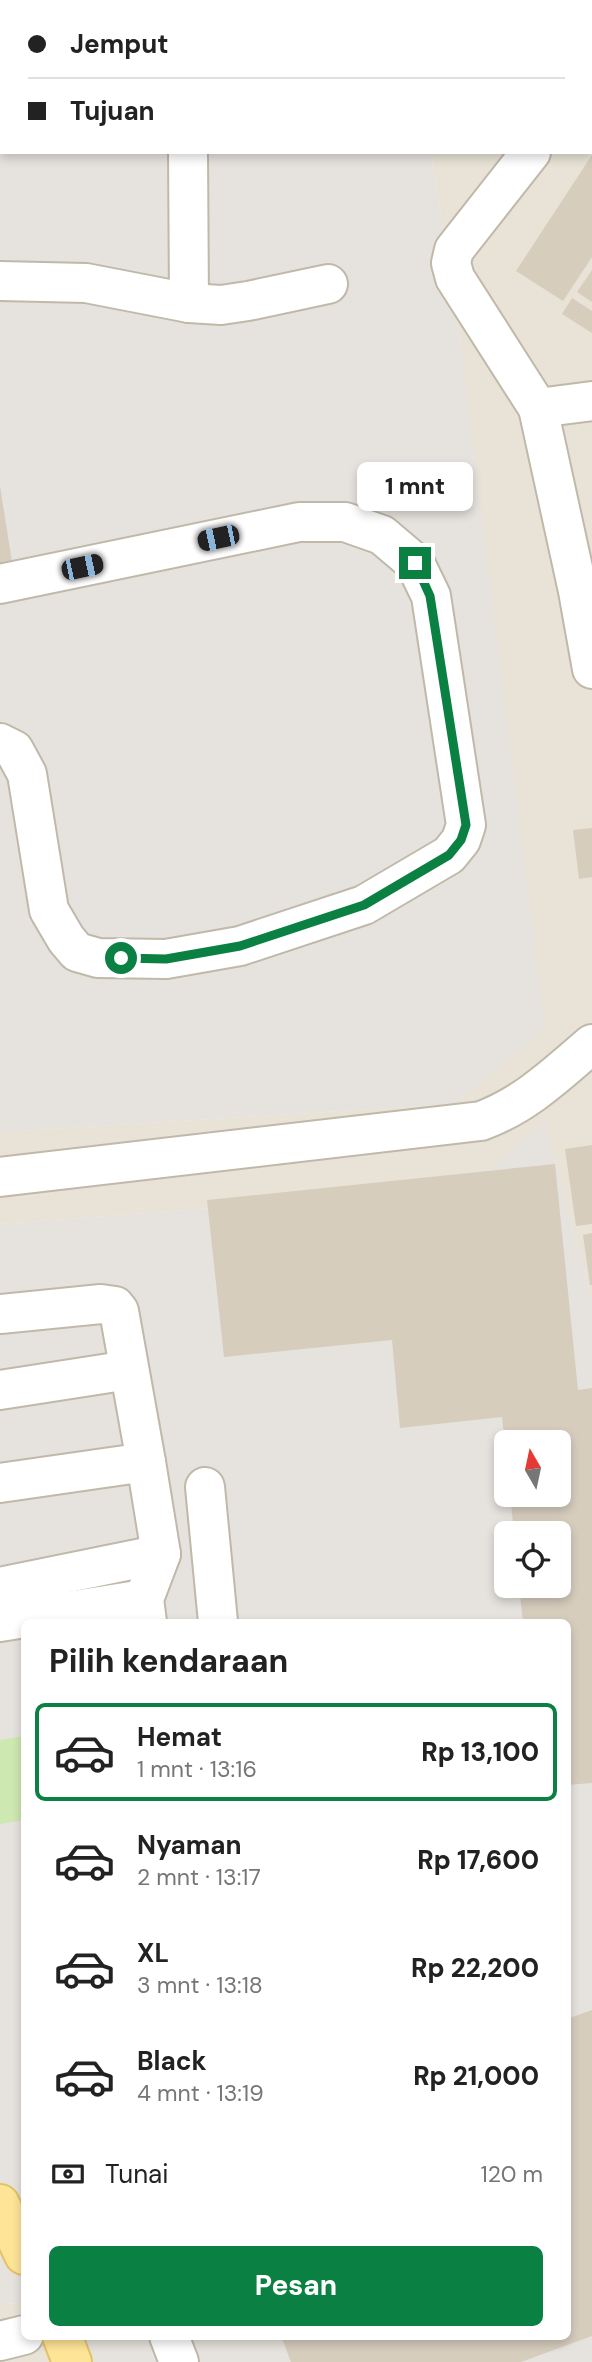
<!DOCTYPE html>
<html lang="id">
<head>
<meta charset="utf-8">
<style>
	:root { --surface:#fff; --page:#f2f2f2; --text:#222; --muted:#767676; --line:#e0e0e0; --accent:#0b8043 }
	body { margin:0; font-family:"DM Sans",sans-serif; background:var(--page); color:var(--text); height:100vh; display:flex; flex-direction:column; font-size:26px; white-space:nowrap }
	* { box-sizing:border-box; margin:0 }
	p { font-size:23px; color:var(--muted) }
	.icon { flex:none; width:38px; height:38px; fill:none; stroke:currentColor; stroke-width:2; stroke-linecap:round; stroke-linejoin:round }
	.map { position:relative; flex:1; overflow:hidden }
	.side { position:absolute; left:21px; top:1619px; width:550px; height:721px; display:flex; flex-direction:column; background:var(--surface); border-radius:10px; box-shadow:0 4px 10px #0003 }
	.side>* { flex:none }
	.top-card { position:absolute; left:0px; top:0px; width:593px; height:154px; box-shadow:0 4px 10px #0003; display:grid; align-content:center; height:154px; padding:0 28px; background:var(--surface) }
	.needle { width:46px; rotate:351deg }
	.controls { position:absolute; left:494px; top:1430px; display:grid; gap:14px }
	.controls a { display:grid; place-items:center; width:77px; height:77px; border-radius:10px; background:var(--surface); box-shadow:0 4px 10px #0003; font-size:35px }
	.end { position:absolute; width:32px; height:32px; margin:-16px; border:9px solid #0b8043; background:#fff; box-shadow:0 0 0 4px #fff }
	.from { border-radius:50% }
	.bubble { position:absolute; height:49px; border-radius:10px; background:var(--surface); box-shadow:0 4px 10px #0003; font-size:23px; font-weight:800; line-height:49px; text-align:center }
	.car { position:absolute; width:21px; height:42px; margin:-21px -10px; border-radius:9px; box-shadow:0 0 5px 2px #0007; background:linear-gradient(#222 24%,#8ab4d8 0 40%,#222 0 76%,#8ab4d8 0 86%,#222 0) }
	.top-card b { display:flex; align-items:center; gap:24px; height:66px; font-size:26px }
	.top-card b+b { border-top:2px solid var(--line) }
	.top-card i { width:18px; height:18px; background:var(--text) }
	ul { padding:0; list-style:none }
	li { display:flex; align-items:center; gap:21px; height:98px; margin:0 14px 10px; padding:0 14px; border:4px solid transparent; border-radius:10px }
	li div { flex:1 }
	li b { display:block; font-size:26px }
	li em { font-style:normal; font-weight:800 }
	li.on { border-color:var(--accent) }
	li>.icon { width:63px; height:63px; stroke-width:1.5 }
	h2 { padding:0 28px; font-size:32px; line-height:84px }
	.pay { display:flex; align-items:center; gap:18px; height:77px; padding:0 28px; font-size:26px }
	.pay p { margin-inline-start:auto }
	.cta { display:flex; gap:14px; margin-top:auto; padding:14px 28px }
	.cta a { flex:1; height:80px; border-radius:10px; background:var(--accent); color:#fff; font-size:28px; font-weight:800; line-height:80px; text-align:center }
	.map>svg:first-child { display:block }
	.residential { fill:#e8e3d6 }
	.industrial { fill:#e6e2dd; fill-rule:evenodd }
	.green { fill:#cde8b1 }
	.building { fill:#d6cdbd }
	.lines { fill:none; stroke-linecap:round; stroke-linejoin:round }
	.minor-casing { stroke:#c0b9aa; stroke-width:42 }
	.major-casing { stroke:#e4c366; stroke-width:42 }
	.minor { stroke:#fff; stroke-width:38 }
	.major { stroke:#fee497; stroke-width:38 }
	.route { stroke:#0b8043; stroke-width:9 }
</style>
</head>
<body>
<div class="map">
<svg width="592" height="2362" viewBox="0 0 592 2362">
	<rect width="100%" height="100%" fill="#f4f1e8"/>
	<!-- residential -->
	<g class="residential">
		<path d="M408 0H592V1300L545 1122 466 1189 0 1224V1132L456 1104 463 360 431 152H592V2Z"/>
		<path d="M24 2303V2336H41L53 2362H0V2304Z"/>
	</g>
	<!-- industrial -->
	<g class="industrial">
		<path d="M0 0H408L409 2H2V152H431L463 360 545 1029 456 1104 0 1132Z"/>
		<path d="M545 1121 592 1300V2362H53L41 2336H567V1622H24V2303L0 2304V1224L466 1189ZM506 1442H558V1494H506ZM506 1533H558V1586H506Z"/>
	</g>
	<!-- green -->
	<path class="green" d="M24 1736V1820L0 1824V1740Z"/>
	<!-- building -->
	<g class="building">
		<path d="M592 155V257L563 301 516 271Z"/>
		<path d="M592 270V302L577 292Z"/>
		<path d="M572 298 592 311V333L562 314Z"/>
		<path d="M0 486 12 562 0 564Z"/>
		<path d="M592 828V877L579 879 573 830Z"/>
		<path d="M592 1145V1224L576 1226 565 1149Z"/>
		<path d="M555 1164 578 1390 592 1388V1783L567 1785V1622H523L519 1586H558V1533H514L510 1494H558V1442H505L502 1417 400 1428 392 1340 224 1357 207 1200Z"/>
		<path d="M592 1233V1285H590L583 1235Z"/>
		<path d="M592 2010V2336L521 2362H291L281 2336H567V2019Z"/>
	</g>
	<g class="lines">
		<defs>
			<g id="minor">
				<path d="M592 76V75"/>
				<path d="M188 152 189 303"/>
				<path d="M531 152 454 250 451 263 455 278 538 408 578 591 592 669"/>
				<path d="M0 281 86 283 189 303 221 305 248 301 328 284"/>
				<path d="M538 408 592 401"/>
				<path d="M0 584 299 522H345L382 535 415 563 431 596 466 825 461 840 449 855 364 905 240 946 166 959 98 958 77 952 66 939 49 910 27 774 14 750 0 743"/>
				<path d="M0 1177 481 1121C525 1105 557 1074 592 1044"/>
				<path d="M0 1314 101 1304 115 1306 119 1311 146 1462"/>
				<path d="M0 1390 129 1370"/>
				<path d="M0 1483 146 1462 161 1554 144 1599 147 1622"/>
				<path d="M205 1487 218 1622"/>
				<path d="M0 1587 161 1554"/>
				<path d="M0 1622 144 1599"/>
				<path d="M169 2336 179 2362"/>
				<path d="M0 2341 24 2335"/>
			</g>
			<g id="major">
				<path d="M0 2204 24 2255"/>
				<path d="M62 2336 72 2362"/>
			</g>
		</defs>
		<!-- minor casing -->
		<use href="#minor" class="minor-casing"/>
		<!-- major casing -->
		<use href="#major" class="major-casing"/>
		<!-- minor -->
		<use href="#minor" class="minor"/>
		<!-- major -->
		<use href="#major" class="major"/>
	</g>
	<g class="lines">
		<!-- route -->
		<path class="route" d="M121 958 166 959 240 946 364 905 449 855 461 840 466 825 430 596 415 563"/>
	</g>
</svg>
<div class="controls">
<a><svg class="needle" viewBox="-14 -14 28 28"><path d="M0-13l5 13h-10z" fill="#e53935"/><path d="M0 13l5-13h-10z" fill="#767676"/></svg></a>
<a><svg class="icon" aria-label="locate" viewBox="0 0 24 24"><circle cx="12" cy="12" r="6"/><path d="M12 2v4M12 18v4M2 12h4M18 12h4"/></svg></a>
</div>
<i class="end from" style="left:121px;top:958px"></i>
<i class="end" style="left:415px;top:563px"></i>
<div class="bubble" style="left:357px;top:462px;width:116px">1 mnt</div>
<i class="car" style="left:218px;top:538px;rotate:258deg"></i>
<i class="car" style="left:82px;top:567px;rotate:78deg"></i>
<div class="top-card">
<b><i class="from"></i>Jemput</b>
<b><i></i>Tujuan</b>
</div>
<section class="side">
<h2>Pilih kendaraan</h2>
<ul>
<li class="on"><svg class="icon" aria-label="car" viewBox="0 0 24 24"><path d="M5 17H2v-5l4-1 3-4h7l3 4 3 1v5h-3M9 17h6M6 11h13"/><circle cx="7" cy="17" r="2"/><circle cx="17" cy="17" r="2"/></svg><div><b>Hemat</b><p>1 mnt · 13:16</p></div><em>Rp 13,100</em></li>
<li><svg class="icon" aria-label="car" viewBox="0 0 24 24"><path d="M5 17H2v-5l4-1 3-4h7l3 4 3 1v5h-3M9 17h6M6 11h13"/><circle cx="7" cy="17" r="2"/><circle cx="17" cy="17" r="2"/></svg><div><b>Nyaman</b><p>2 mnt · 13:17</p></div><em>Rp 17,600</em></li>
<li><svg class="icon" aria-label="car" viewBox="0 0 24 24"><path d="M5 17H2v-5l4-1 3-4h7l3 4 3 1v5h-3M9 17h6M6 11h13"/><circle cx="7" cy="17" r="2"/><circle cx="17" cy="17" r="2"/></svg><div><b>XL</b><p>3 mnt · 13:18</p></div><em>Rp 22,200</em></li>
<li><svg class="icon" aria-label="car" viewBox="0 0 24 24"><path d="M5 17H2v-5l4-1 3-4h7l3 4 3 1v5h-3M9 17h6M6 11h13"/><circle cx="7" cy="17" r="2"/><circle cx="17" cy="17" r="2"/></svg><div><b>Black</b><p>4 mnt · 13:19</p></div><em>Rp 21,000</em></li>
</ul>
<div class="pay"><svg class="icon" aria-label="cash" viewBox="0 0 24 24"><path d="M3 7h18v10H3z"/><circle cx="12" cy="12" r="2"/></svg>Tunai<p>120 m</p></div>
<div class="cta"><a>Pesan</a></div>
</section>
</div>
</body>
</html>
